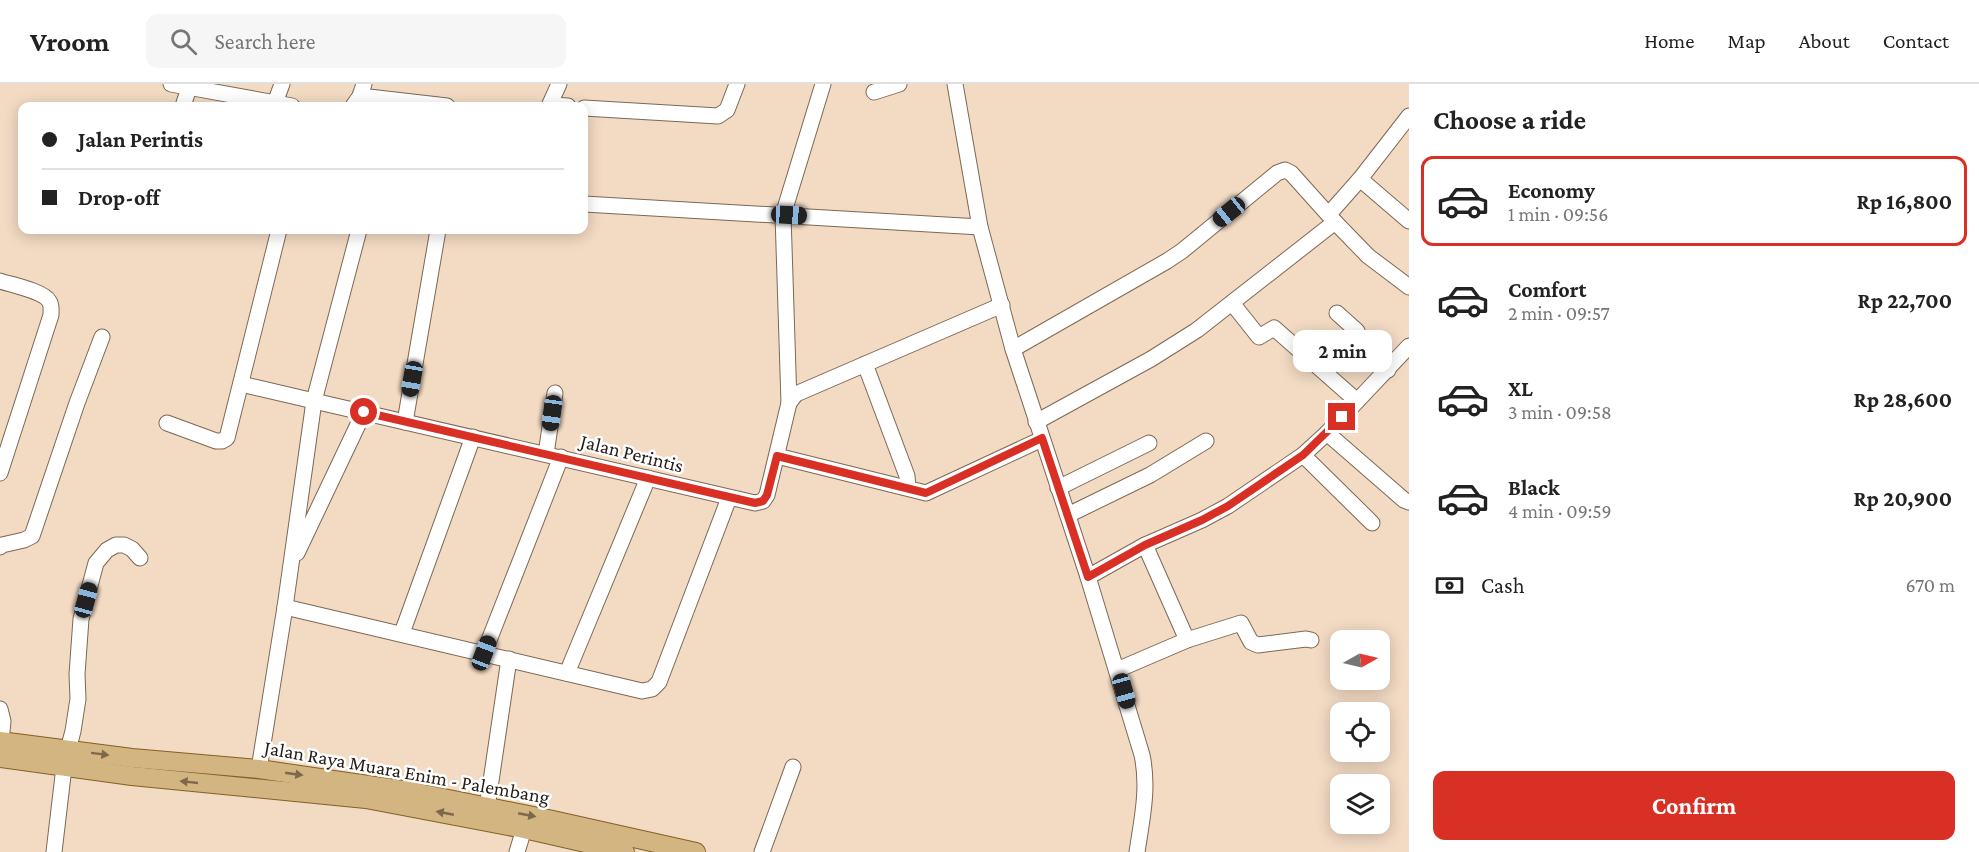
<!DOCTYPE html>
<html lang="en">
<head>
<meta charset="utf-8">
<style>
	:root { --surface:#fff; --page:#f6f6f6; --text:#222; --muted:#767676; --line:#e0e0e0; --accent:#d93025 }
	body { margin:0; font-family:"Crimson Pro",serif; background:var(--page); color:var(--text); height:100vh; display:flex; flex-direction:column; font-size:22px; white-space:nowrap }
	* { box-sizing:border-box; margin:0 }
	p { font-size:20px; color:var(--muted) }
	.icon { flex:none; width:33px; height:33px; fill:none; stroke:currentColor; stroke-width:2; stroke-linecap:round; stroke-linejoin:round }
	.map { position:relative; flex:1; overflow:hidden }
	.sheet { display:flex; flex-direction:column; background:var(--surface); width:570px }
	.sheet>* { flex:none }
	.top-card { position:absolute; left:18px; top:18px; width:570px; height:132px; border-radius:12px; box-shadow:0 3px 15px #0003; display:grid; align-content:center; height:132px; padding:0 24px; background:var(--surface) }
	.needle { width:39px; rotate:82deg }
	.buttons { position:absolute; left:1330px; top:546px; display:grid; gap:12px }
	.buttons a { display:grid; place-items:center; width:60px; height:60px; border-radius:12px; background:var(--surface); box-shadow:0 3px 15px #0003; font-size:30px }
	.end { position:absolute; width:27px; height:27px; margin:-14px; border:8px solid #d93025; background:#fff; box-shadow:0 0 0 3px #fff }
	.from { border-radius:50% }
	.bubble { position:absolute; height:42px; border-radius:12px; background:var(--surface); box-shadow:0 3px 15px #0003; font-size:20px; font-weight:700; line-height:42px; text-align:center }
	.car { position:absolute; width:18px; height:36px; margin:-18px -9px; border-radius:8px; box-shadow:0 0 4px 2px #0007; background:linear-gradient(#222 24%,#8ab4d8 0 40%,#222 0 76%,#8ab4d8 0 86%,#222 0) }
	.top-card b { display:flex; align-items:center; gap:21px; height:57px; font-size:22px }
	.top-card b+b { border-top:2px solid var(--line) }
	.top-card i { width:15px; height:15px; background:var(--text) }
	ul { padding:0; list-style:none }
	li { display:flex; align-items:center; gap:18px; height:90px; margin:0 12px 9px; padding:0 12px; border:3px solid transparent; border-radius:12px }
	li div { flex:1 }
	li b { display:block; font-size:22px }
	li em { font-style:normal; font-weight:700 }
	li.on { border-color:var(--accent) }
	li>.icon { width:54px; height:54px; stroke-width:1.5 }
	h2 { padding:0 24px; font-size:27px; line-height:72px }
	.pay { display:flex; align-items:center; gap:15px; height:66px; padding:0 24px; font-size:22px }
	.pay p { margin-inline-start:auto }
	.cta { display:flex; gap:12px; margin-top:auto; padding:12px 24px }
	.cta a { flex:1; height:69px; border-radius:12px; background:var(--accent); color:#fff; font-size:24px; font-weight:700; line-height:69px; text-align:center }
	header { display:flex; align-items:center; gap:36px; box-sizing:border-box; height:84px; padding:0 30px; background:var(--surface); border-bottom:2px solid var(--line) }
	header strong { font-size:28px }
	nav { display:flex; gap:33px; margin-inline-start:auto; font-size:21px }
	.search { width:420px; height:54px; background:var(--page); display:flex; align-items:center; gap:15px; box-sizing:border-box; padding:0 21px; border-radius:12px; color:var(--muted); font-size:22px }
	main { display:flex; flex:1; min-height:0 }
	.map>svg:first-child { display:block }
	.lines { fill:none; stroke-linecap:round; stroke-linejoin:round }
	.minor-casing { stroke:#7d6854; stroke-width:17 }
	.major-casing { stroke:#826025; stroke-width:20 }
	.minor { stroke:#fff; stroke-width:15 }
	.major { stroke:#d2b581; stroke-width:18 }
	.oneway { fill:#7c694b }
	.route { stroke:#d93025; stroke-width:8 }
	.labels { text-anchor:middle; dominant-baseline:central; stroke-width:5; stroke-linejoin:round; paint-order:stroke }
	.street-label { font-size:20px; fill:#251d15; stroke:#fff }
</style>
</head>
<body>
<header>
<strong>Vroom</strong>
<div class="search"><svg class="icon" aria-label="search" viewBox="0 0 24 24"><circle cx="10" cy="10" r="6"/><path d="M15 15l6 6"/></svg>Search here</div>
<nav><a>Home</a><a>Map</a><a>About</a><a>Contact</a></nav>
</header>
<main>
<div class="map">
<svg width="1409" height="768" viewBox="0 0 1409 768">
	<rect width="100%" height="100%" fill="#f2dac3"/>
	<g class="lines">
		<defs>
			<g id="minor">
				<path d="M171 0 292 22"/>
				<path d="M955 0 980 143 1013 265 1088 493 1142 671C1149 704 1142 735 1137 768"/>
				<path d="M874 8 899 0"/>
				<path d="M360 12 447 22"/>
				<path d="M275 19 282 0"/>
				<path d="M550 21 568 22"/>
				<path d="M183 22 189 4"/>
				<path d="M353 22 360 12 364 0"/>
				<path d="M549 22 559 0"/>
				<path d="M584 24 718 32 727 26 737 0"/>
				<path d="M1360 95 1409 137"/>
				<path d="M584 120 980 143"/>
				<path d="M1329 130 1360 95 1409 32"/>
				<path d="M0 197C12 201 43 207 49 217 52 221 51 225 51 231L0 389"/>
				<path d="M1232 219 1259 253 1274 244 1357 317"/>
				<path d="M1337 229 1357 247 1362 261 1388 286"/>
				<path d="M1013 265 1167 177 1182 167 1277 89 1285 86 1291 89 1335 138 1368 172 1409 203"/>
				<path d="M865 280 907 392 908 403"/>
				<path d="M241 300 314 317 359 146"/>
				<path d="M789 319 783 131 823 0"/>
				<path d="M405 338 438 146"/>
				<path d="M1036 338 1151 275 1197 246 1335 138"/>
				<path d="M167 339 216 357H222L227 354 279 146"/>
				<path d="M1327 349 1404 416 1409 418"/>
				<path d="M546 370 555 309"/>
				<path d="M1303 371 1372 439"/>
				<path d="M777 372 926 409 1042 355"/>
				<path d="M1058 404 1149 359"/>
				<path d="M1068 431 1150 391 1206 357"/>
				<path d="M1145 461 1187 556"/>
				<path d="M0 463 2 461 24 456 32 452 77 319 102 253"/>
				<path d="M297 469 364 328"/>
				<path d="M1088 493 1145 461 1202 436 1228 422 1303 371 1327 349 1409 262"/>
				<path d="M285 523 642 607 652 605 659 598 729 414"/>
				<path d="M402 549 473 353"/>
				<path d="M484 569 561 373"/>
				<path d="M1117 586 1187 556 1241 539 1251 558 1258 561 1306 555 1311 556"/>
				<path d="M567 589 648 394"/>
				<path d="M0 625 3 637 1 658"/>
				<path d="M68 666 73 647 78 615 77 590 81 535 96 479 107 466 116 461H124L132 465 140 474"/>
				<path d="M259 685 285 523 314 317 755 419 763 417 767 411 789 319 796 310 1002 221"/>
				<path d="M487 724 509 575"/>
				<path d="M54 768 64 683"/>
				<path d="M517 768 524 745"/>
				<path d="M762 768 793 683"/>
			</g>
			<g id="major">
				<path d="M0 657 132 674 259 685 409 707 553 736 696 768"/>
				<path d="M0 674 132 692 366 715 524 745 625 768"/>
			</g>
		</defs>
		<!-- minor casing -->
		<use href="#minor" class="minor-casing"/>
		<!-- major casing -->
		<use href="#major" class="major-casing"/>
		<!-- minor -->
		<use href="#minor" class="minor"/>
		<!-- major -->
		<use href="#major" class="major"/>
	</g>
	<!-- one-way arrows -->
	<defs><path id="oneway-solid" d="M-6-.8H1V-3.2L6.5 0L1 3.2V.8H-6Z" transform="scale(1.5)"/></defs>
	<g class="oneway">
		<use href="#oneway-solid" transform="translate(100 670) rotate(7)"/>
		<use href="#oneway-solid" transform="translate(294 690) rotate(8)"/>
		<use href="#oneway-solid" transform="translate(189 698) rotate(-174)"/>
		<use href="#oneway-solid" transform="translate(445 729) rotate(-169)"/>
		<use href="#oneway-solid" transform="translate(527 731) rotate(11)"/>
	</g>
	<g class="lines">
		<!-- route -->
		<path class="route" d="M364 328 755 419 763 417 767 411 777 372 926 409 1042 354 1088 493 1145 461 1202 436 1228 422 1303 371 1342 333"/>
	</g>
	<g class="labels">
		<!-- street labels -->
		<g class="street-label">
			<text transform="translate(632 369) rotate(14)">Jalan Perintis</text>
			<text transform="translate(407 688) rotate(10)">Jalan Raya Muara Enim - Palembang</text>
		</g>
	</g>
</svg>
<div class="buttons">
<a><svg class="needle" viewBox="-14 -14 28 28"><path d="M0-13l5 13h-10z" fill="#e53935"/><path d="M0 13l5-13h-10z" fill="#767676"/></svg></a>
<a><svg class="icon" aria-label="locate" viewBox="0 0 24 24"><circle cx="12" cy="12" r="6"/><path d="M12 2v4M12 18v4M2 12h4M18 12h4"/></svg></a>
<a><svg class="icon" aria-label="layers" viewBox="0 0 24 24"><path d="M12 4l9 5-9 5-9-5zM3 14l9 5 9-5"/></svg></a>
</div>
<i class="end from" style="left:364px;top:328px"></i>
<i class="end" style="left:1342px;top:333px"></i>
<div class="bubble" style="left:1293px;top:246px;width:99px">2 min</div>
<i class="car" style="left:1229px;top:128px;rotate:231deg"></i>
<i class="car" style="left:789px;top:131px;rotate:93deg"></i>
<i class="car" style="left:412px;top:295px;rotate:190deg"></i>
<i class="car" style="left:552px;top:329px;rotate:188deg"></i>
<i class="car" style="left:86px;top:516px;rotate:15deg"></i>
<i class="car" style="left:484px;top:569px;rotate:21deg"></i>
<i class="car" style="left:1124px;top:607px;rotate:164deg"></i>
<div class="top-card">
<b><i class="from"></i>Jalan Perintis</b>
<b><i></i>Drop-off</b>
</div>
</div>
<section class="sheet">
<h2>Choose a ride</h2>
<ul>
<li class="on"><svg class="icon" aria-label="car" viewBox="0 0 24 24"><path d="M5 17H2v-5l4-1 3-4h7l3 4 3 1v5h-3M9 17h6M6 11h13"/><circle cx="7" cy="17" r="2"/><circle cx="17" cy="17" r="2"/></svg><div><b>Economy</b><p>1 min · 09:56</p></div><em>Rp 16,800</em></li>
<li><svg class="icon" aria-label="car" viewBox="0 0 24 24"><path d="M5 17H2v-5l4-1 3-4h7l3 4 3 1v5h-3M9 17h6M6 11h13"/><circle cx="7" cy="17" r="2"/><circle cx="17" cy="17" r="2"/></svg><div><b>Comfort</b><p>2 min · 09:57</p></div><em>Rp 22,700</em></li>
<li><svg class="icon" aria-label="car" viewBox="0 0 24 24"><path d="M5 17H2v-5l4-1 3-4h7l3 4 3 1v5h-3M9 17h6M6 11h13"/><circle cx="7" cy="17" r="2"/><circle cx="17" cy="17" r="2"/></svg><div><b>XL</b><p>3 min · 09:58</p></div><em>Rp 28,600</em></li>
<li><svg class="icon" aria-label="car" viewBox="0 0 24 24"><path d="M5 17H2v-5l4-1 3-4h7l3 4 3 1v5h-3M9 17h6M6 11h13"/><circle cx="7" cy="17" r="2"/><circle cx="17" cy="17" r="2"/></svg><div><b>Black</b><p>4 min · 09:59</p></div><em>Rp 20,900</em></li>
</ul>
<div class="pay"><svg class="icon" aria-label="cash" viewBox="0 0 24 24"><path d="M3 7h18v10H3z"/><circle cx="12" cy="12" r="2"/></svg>Cash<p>670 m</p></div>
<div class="cta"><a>Confirm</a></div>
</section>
</main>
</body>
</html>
